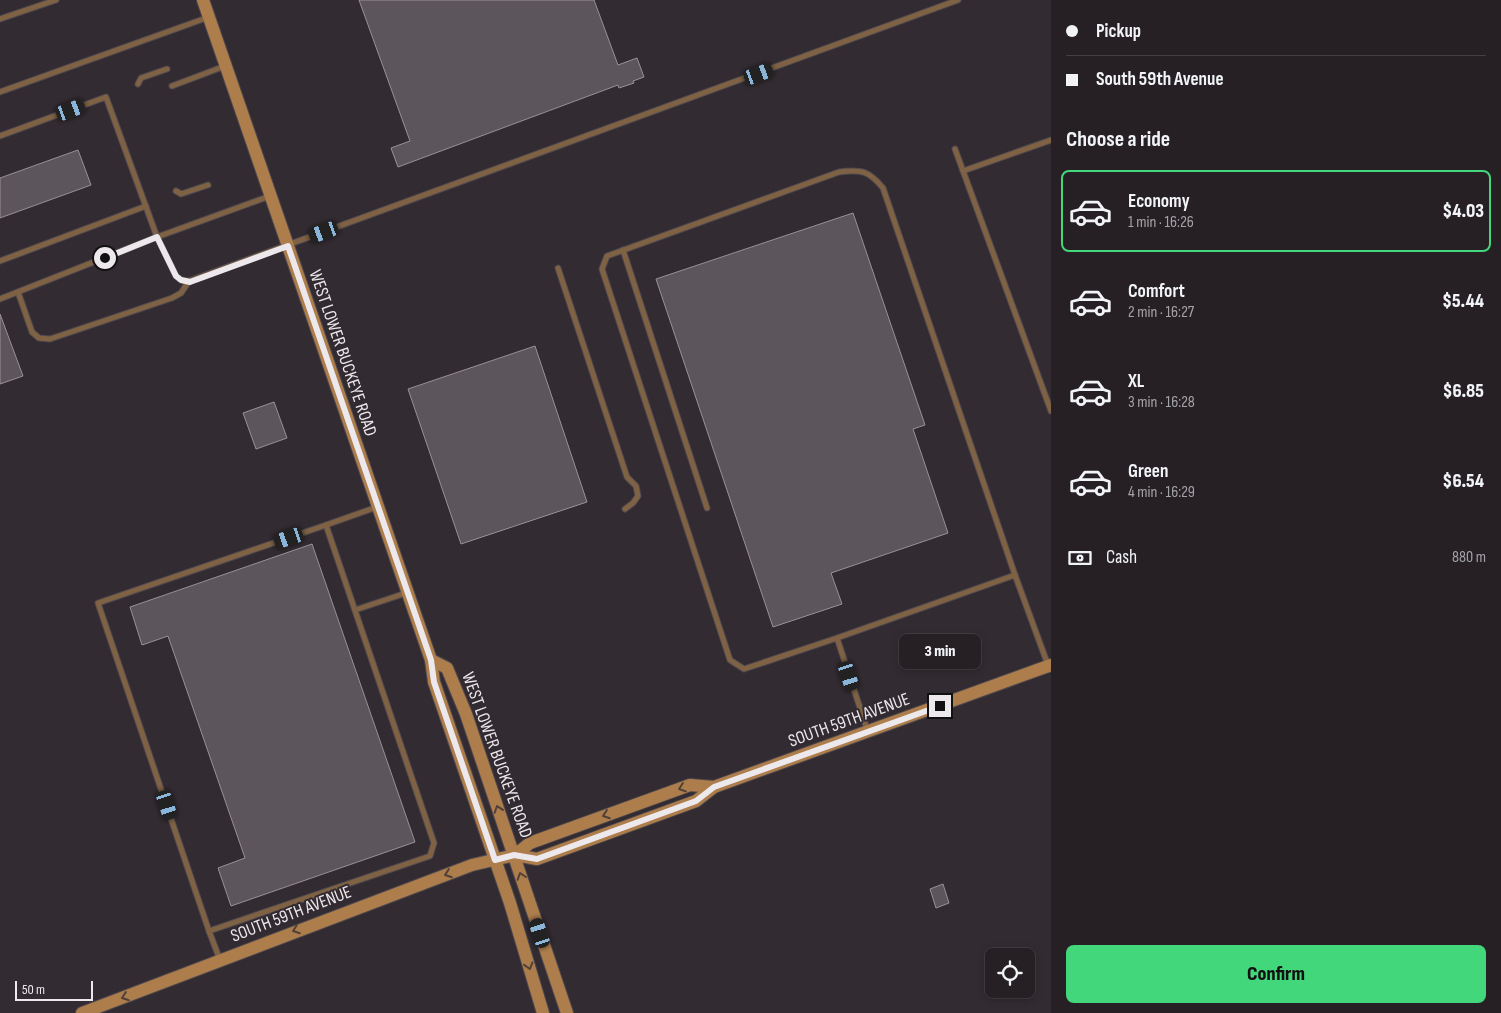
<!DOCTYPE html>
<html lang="en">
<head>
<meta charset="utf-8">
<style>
	:root { --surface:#262025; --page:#2e282d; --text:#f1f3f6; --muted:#a4a3a7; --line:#423e42; --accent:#42d77b }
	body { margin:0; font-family:"Sofia Sans Condensed",sans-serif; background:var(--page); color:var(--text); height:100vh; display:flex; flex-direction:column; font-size:19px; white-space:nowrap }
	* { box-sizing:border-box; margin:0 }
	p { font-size:16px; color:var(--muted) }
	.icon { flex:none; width:28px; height:28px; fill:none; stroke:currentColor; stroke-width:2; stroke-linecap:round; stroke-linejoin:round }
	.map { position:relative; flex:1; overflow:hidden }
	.sheet { display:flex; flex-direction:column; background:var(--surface); width:450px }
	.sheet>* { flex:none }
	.top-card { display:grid; align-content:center; height:110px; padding:0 15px; background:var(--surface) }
	.buttons { position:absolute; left:985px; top:948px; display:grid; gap:10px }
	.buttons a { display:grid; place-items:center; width:50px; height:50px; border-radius:8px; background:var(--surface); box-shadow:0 2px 8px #0003,0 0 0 1px var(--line); font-size:25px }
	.scale { position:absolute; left:15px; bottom:12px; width:78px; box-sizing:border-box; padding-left:5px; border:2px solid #ede8ec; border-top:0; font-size:14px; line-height:18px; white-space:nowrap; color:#ede8ec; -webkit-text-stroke:4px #322b31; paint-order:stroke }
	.end { position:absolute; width:22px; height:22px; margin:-11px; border:6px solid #ede8ec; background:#111; box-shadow:0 0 0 2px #111 }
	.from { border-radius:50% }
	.bubble { position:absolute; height:35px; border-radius:8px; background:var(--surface); box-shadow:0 2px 8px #0003,0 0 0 1px var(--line); font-size:16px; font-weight:800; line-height:35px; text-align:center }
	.car { position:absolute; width:15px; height:30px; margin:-15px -8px; border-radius:6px; box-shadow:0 0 4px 1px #0007; background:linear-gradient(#222 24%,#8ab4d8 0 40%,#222 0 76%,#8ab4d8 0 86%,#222 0) }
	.top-card b { display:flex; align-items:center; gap:18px; height:48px; font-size:19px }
	.top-card b+b { border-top:1px solid var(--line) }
	.top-card i { width:12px; height:12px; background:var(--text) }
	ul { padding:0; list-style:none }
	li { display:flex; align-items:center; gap:15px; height:82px; margin:0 10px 8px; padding:0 5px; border:2px solid transparent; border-radius:8px }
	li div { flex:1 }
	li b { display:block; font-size:19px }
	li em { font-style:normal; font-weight:800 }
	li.selected { border-color:var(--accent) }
	li>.icon { width:45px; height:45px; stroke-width:1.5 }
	h2 { padding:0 15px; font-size:22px; line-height:60px }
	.pay { display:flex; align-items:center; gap:12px; height:55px; padding:0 15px; font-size:19px }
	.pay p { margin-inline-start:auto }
	.primary-button { display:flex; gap:10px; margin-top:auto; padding:10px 15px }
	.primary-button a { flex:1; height:58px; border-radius:8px; background:var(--accent); color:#111; font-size:20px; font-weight:800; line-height:58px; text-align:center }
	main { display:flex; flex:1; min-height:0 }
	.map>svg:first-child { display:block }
	.building { fill:#5c555b; stroke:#999198 }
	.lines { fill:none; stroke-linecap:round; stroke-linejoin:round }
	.service-casing { stroke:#50494f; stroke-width:7 }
	.secondary-casing { stroke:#50494f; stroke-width:14 }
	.service { stroke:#7f6243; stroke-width:5 }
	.secondary { stroke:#ad7e4b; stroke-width:12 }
	.oneway { stroke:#514038 }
	.route { stroke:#ede8ec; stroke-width:6 }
	.labels { text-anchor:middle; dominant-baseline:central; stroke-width:4; stroke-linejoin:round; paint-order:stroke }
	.street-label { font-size:18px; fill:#ede8ec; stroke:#322b31 }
</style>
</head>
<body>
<main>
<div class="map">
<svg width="1051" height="1013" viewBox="0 0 1051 1013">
	<rect width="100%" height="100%" fill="#322b31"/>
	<!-- building -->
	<g class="building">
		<path d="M359 0H594L618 65 637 58 644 77 633 81 634 83 619 88 618 85 398 167 391 148 410 141Z"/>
		<path d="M78 150 91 185 0 218V178Z"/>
		<path d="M853 213 925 425 913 429 948 533 831 573 842 604 773 627 656 279Z"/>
		<path d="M0 314 23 376 0 384Z"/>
		<path d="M535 346 587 502 461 544 408 389Z"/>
		<path d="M274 402 287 438 256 449 243 413Z"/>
		<path d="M312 544 415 842 231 906 218 868 245 858 168 636 142 645 130 607Z"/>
		<path d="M943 884 949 903 936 908 930 889Z"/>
	</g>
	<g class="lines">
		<defs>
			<g id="service">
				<path d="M0 19 56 0"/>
				<path d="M138 84 141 78 167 69"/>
				<path d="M172 86 225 66"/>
				<path d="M0 92 209 17"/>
				<path d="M0 136 106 97 157 237 176 276 181 280 189 281 958 0"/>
				<path d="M955 149 1051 411"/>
				<path d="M963 171 1051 140"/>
				<path d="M176 191 181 194 208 185"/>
				<path d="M623 250 707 508"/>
				<path d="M0 261 146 206"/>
				<path d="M558 268 627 477 636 486 638 496 633 503 625 509"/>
				<path d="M18 292 32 332 39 338 50 339 172 298 181 293 189 281"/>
				<path d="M0 299 157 237 270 196"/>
				<path d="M355 610 406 593"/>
				<path d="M837 638 744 669 730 660 602 269 607 256 839 172C862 169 869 171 883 188L1015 575"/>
				<path d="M868 732 837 638 1015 575 1048 665"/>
				<path d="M209 931 98 603 326 525"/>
				<path d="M220 960 209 931 430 856 434 843 326 525 377 507"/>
			</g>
			<g id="secondary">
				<path d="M203 0 431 660 434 682 510 903 543 1013"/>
				<path d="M431 660 447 668 466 714 567 1013"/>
				<path d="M515 855 537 859 696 801 714 787 1051 665"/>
				<path d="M82 1013 472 865 515 855 530 843 690 785 714 787"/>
			</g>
		</defs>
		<!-- service casing -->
		<use href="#service" class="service-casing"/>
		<!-- secondary casing -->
		<use href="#secondary" class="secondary-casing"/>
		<!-- service -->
		<use href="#service" class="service"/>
		<!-- secondary -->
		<use href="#secondary" class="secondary"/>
	</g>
	<!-- one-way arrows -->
	<defs><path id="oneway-chevron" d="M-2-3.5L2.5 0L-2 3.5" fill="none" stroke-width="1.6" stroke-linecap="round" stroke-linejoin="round" transform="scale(1.25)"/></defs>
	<g class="oneway">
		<use href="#oneway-chevron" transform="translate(682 788) rotate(161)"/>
		<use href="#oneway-chevron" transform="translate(498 809) rotate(-109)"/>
		<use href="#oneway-chevron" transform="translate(606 815) rotate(160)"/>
		<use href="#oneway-chevron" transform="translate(448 874) rotate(160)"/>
		<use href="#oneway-chevron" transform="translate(521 876) rotate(-108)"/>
		<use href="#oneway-chevron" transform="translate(296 930) rotate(160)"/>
		<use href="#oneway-chevron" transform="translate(529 966) rotate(73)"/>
		<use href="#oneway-chevron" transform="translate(125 997) rotate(160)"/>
	</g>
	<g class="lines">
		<!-- route -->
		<path class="route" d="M105 258 157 237 176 276 181 280 190 282 288 246 431 660 434 682 495 860 514 855 537 859 696 801 714 787 940 706"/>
	</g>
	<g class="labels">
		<!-- street labels -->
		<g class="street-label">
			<text transform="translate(343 353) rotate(71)">WEST LOWER BUCKEYE ROAD</text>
			<text transform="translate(849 720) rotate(-20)">SOUTH 59TH AVENUE</text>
			<text transform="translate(497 755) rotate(70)">WEST LOWER BUCKEYE ROAD</text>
			<text transform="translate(291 914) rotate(-21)">SOUTH 59TH AVENUE</text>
		</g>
	</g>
</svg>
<div class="buttons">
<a><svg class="icon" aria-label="locate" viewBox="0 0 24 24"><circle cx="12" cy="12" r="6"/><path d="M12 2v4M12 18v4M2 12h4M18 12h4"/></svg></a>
</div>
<div class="scale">50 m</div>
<i class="end from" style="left:105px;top:258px"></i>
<i class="end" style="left:940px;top:706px"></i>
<div class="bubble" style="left:899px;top:634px;width:82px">3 min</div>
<i class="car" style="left:759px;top:74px;rotate:70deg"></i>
<i class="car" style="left:71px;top:110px;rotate:70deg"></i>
<i class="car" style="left:324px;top:232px;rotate:250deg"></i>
<i class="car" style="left:289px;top:538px;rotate:251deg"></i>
<i class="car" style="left:849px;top:676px;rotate:162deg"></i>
<i class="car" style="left:167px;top:805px;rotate:162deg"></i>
<i class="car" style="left:540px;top:933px;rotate:342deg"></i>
</div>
<section class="sheet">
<div class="top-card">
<b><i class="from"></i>Pickup</b>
<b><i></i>South 59th Avenue</b>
</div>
<h2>Choose a ride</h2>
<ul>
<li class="selected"><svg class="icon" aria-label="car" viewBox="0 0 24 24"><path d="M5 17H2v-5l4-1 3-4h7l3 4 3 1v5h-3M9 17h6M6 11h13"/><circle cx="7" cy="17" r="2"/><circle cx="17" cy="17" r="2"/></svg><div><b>Economy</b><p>1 min · 16:26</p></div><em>$4.03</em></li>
<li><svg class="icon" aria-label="car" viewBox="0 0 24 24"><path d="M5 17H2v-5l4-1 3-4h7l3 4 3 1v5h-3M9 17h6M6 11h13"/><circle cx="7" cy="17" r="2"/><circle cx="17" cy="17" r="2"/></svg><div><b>Comfort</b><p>2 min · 16:27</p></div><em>$5.44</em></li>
<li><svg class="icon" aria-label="car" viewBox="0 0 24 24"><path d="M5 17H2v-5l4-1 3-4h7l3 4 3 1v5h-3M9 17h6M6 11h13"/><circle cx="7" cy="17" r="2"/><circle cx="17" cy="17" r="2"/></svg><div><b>XL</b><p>3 min · 16:28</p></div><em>$6.85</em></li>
<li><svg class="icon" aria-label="car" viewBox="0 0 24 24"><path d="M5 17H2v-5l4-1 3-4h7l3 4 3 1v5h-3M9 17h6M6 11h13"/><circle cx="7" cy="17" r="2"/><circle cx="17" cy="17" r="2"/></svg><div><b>Green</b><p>4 min · 16:29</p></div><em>$6.54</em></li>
</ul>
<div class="pay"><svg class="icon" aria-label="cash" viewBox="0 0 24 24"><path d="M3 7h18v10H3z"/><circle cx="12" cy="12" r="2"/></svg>Cash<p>880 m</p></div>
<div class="primary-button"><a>Confirm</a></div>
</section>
</main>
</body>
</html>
